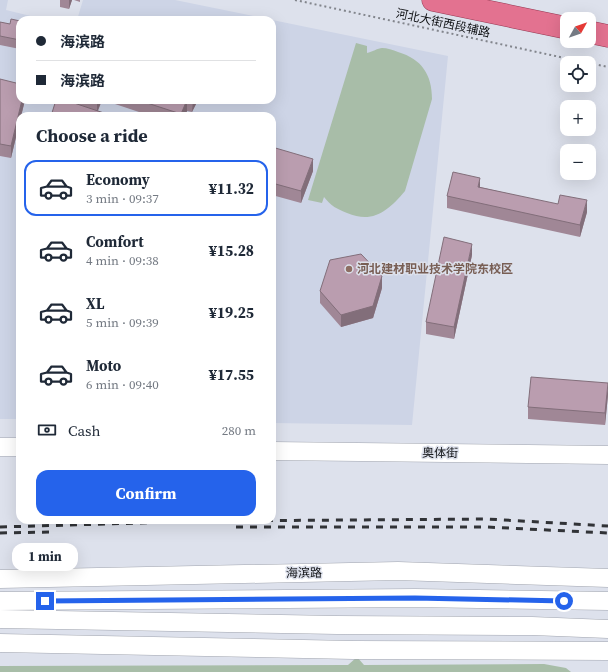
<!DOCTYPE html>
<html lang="en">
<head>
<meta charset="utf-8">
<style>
	:root { --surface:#fff; --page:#f2f2f3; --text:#1f2937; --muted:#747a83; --line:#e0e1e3; --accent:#2563eb }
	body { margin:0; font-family:"Source Serif 4","Noto Sans SC",serif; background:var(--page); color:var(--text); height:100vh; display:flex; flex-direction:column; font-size:15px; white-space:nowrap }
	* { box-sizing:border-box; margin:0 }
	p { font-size:13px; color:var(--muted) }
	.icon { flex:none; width:22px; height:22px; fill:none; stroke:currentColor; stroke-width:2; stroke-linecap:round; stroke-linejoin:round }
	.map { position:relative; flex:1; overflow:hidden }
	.panel { position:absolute; left:16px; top:112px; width:260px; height:412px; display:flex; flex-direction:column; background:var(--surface); border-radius:12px; box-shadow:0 4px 16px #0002 }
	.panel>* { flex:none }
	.top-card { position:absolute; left:16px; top:16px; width:260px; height:88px; border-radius:12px; box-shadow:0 4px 16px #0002; display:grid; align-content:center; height:88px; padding:0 20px; background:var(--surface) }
	.needle { width:26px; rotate:50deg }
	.tools { position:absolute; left:560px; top:12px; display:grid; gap:8px }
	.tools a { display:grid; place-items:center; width:36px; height:36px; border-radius:8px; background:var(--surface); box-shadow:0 4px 16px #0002; font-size:20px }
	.end { position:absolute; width:18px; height:18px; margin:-9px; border:5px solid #2563eb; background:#fff; box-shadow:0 0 0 2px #fff }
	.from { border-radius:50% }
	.bubble { position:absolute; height:28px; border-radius:12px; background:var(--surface); box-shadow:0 4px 16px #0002; font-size:13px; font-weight:700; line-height:28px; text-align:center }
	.top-card b { display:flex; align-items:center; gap:14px; height:38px; font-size:15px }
	.top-card b+b { border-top:1px solid var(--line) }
	.top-card i { width:10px; height:10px; background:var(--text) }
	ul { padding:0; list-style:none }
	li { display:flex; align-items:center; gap:12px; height:56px; margin:0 8px 6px; padding:0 12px; border:2px solid transparent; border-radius:12px }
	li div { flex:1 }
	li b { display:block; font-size:15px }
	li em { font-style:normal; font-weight:700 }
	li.on { border-color:var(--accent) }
	li>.icon { width:36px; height:36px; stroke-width:1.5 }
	h2 { padding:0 20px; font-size:18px; line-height:48px }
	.pay { display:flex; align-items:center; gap:10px; height:44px; padding:0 20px; font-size:15px }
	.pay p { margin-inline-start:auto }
	.button { display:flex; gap:8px; margin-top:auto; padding:8px 20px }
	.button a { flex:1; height:46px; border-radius:12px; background:var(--accent); color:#fff; font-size:16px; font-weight:700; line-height:46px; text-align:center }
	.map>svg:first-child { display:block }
	.built { fill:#cdd4e6 }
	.green { fill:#a8bda8 }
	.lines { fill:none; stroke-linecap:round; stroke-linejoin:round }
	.tertiary-casing { stroke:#a1a5af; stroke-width:19 }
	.trunk-casing { stroke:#953953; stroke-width:23 }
	.path { stroke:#82858c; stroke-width:2; stroke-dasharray:2 3; stroke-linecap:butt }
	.tertiary { stroke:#fff; stroke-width:18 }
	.trunk { stroke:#e37290; stroke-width:22 }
	.rail { stroke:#313337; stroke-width:3; stroke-dasharray:7 7; stroke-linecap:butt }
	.wall { fill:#a08796 }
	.shaded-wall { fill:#826e7a }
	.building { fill:#ba9daf; stroke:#826e7a }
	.route { stroke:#2563eb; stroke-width:5 }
	.education-dot { fill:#8d6e63; stroke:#dde1ec; stroke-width:1.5 }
	.labels { text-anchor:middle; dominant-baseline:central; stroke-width:3; stroke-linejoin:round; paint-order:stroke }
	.street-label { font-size:12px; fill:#101215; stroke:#dde1ec }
	.education-label { font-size:12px; font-weight:bold; fill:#785e54; stroke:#dde1ec; text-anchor:start }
</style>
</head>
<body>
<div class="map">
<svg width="608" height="672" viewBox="0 0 608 672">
	<rect width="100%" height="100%" fill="#dde1ec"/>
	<!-- built -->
	<path class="built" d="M0 0H8L6 10 47 20H20V100H272V20H77L83 0H175L448 56 412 425 272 423V116H20V419H0Z"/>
	<!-- green -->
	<g class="green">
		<path d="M356 43 367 46V53C372 52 378 48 382 48 387 48 393 50 398 52 422 59 432 75 432 99L405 191C388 211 373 224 347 213 337 209 331 206 324 197L322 203 308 200Z"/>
		<path d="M357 657 364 665 544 664 566 668 571 672H0V666L348 665Z"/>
	</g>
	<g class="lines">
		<defs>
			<g id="tertiary">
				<path d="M0 447H20"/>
				<path d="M272 451 608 455"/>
				<path d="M0 579 398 571 608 578"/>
				<path d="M0 601 415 598 608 601"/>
				<path d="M0 619 337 625 532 626 608 629"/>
				<path d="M0 643 353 650 608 651"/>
			</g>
			<g id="trunk">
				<path d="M433 0 567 28"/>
				<path d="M589 32 608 36"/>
			</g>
		</defs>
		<!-- tertiary casing -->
		<use href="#tertiary" class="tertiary-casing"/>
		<!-- trunk casing -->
		<use href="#trunk" class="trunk-casing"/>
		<!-- path -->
		<g class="path">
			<path d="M295 0 588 63"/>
			<path d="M589 63 608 67"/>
		</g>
		<!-- tertiary -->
		<use href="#tertiary" class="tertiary"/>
		<!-- trunk -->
		<use href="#trunk" class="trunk"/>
		<!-- rail -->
		<g class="rail">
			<path d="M0 527 210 521 487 519 608 526"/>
			<path d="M236 527H487L608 533"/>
			<path d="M0 533 54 532"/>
		</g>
	</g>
	<!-- wall -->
	<g class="wall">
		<path d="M60 0H72L69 9 60 7Z"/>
		<path d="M74 0H80V2Z"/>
		<path d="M20 21V49L0 45V22L10 24Z"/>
		<path d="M0 79 20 100H25L11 158 0 156Z"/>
		<path d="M56 100H102L98 111 107 116Z"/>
		<path d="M103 100H197V102L192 112 187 111 185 116H151Z"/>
		<path d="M272 147 313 171 301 203 272 195Z"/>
		<path d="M480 187 587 212 580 237 447 208V196Z"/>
		<path d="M472 255 454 339 426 334V322Z"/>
		<path d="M382 288 373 318 341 327 320 303V291Z"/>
		<path d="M608 395 605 425 528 419V407Z"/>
	</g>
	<!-- shaded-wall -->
	<g class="shaded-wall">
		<path d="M69 0H72L69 9Z"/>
		<path d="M22 100H25L21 116H20V120L11 158V146Z"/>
		<path d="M97 100H102L97 112Z"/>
		<path d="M187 100V111L185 116H181V114Z"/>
		<path d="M193 100H197V102L192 112Z"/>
		<path d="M313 159V171L301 203V191Z"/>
		<path d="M480 178V190L478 187Z"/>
		<path d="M587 200V212L580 237V225Z"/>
		<path d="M472 244V255L454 339V327Z"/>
		<path d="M382 276V288L373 318 341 327V315Z"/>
		<path d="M608 383V395L605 425V413Z"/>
	</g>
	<!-- building -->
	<g class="building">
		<path d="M11 19 20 21V40L0 36V22L10 24Z"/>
		<path d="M0 79 20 84V100H22L11 146 0 144Z"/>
		<path d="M56 100H65L107 114 106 116H51Z"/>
		<path d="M138 100H187L181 114Z"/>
		<path d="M272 147 313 159 301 191 272 183Z"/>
		<path d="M453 172 480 178 478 187 558 204 560 195 587 200 580 225 447 196Z"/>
		<path d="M444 237 472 244 454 327 426 322Z"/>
		<path d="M361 254 382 276 373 306 341 315 320 291 330 260Z"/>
		<path d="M531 377 608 383 605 413 528 407Z"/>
	</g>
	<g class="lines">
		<!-- route -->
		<path class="route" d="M45 601 415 598 564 601"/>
	</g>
	<!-- markers -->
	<circle class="education-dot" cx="349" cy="269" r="4"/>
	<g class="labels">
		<!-- street labels -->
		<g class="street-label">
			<text transform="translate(443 23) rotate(12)">河北大街西段辅路</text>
			<text transform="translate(440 453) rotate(1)">奥体街</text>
			<text transform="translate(304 573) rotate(-1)">海滨路</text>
		</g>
		<!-- education labels -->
		<g class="education-label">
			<text x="357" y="269">河北建材职业技术学院东校区</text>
		</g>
	</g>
</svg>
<div class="tools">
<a><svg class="needle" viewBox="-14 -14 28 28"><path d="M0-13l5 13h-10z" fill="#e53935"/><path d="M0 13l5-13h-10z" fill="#747a83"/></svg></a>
<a><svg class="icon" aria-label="locate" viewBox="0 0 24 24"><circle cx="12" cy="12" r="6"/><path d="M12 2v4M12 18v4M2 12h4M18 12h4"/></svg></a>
<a>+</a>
<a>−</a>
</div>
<i class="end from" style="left:564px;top:601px"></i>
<i class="end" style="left:45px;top:601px"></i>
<div class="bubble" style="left:12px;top:543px;width:66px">1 min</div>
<div class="top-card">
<b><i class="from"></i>海滨路</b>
<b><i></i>海滨路</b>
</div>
<section class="panel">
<h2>Choose a ride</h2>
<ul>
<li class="on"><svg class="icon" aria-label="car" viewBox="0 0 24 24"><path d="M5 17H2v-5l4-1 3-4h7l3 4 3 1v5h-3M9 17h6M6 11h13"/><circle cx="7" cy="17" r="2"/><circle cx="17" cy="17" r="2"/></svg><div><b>Economy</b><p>3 min · 09:37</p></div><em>¥11.32</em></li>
<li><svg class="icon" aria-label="car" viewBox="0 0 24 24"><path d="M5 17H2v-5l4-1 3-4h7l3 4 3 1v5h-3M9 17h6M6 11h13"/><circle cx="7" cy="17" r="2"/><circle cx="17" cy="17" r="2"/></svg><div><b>Comfort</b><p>4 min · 09:38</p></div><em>¥15.28</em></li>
<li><svg class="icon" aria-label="car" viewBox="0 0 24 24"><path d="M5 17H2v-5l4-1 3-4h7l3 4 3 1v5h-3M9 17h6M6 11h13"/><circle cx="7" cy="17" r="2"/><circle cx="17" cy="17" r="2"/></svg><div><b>XL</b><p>5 min · 09:39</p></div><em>¥19.25</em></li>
<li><svg class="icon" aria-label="car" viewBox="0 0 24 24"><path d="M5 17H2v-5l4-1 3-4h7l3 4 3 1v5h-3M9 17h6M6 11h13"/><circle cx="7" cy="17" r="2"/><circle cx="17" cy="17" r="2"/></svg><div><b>Moto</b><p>6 min · 09:40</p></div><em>¥17.55</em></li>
</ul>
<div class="pay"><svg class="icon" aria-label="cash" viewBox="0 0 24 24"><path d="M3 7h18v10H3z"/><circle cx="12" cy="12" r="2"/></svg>Cash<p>280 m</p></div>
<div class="button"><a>Confirm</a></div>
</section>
</div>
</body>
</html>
